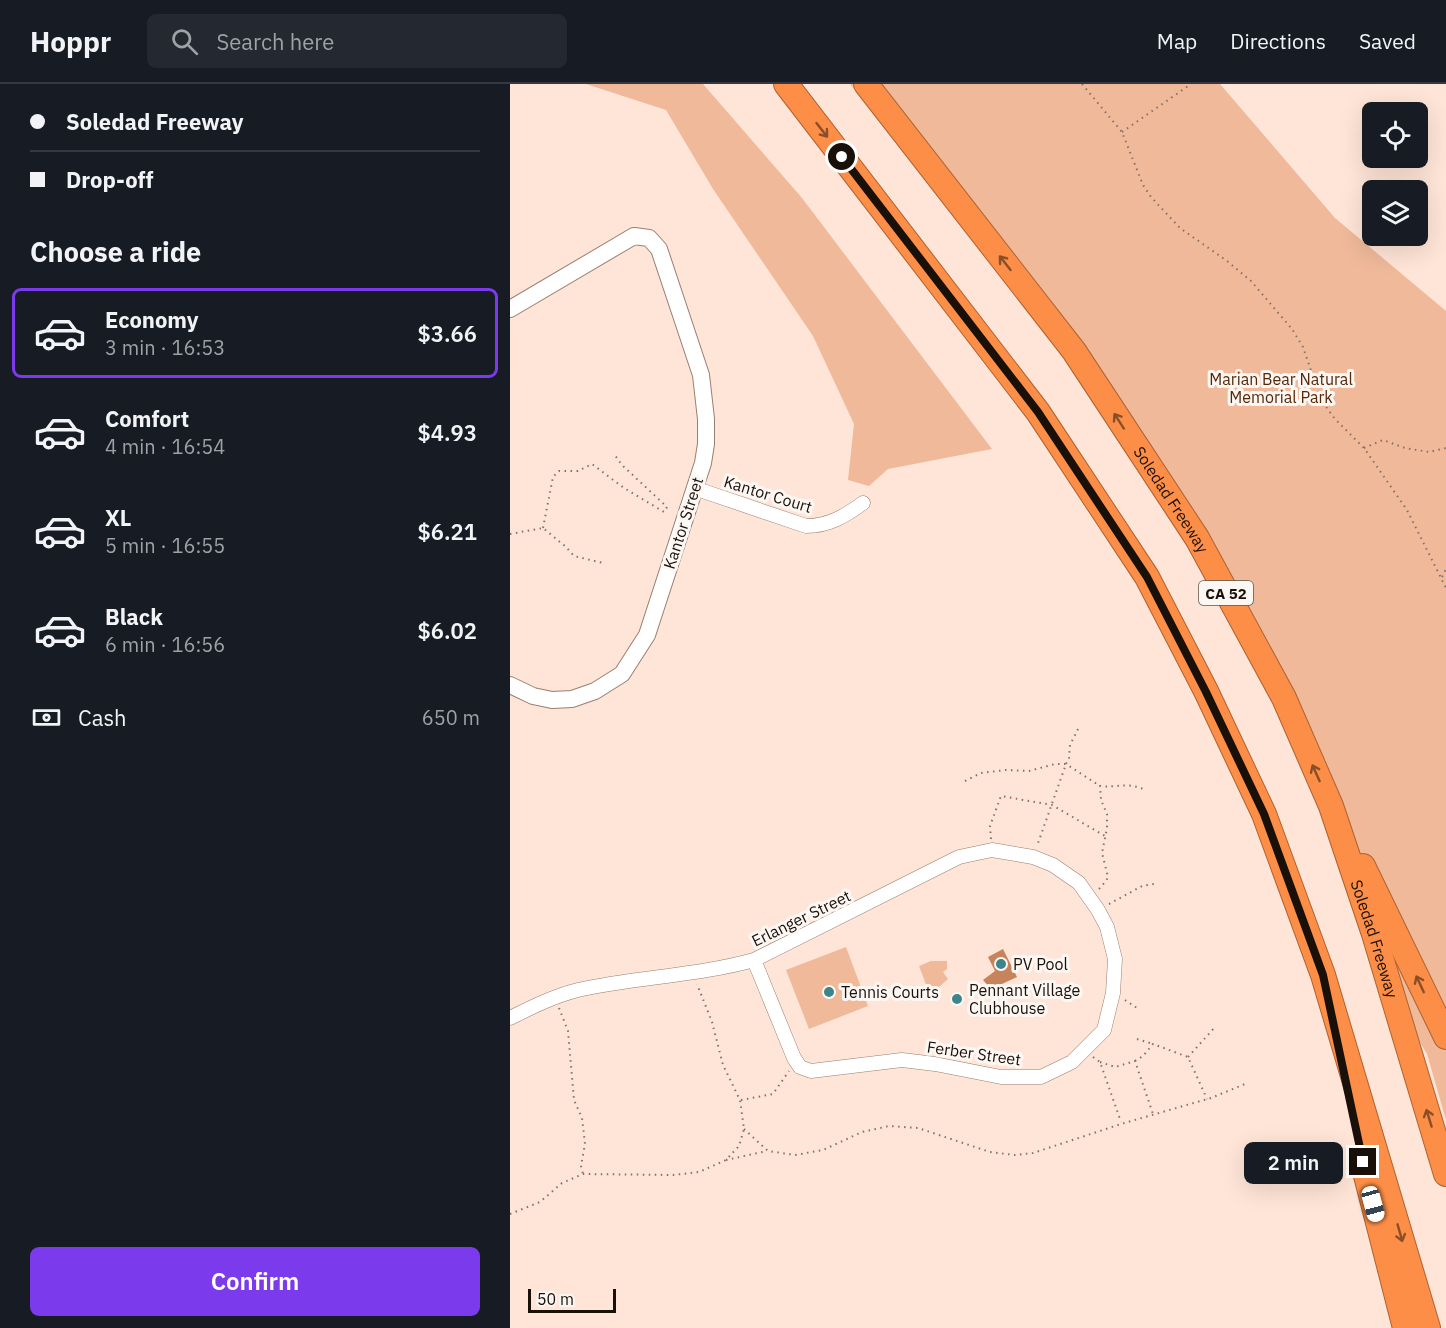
<!DOCTYPE html>
<html lang="en">
<head>
<meta charset="utf-8">
<style>
	:root { --surface:#171b24; --page:#242831; --text:#f1f3f6; --muted:#9ea1a6; --line:#363941; --accent:#7c3aed }
	body { margin:0; font-family:"IBM Plex Sans",sans-serif; background:var(--page); color:var(--text); height:100vh; display:flex; flex-direction:column; font-size:22px; white-space:nowrap }
	* { box-sizing:border-box; margin:0 }
	p { font-size:20px; color:var(--muted) }
	.icon { flex:none; width:33px; height:33px; fill:none; stroke:currentColor; stroke-width:2; stroke-linecap:round; stroke-linejoin:round }
	.map { position:relative; flex:1; overflow:hidden }
	.panel { display:flex; flex-direction:column; background:var(--surface); width:510px }
	.panel>* { flex:none }
	.guide { display:grid; align-content:center; height:132px; padding:0 30px; background:var(--surface) }
	.tools { position:absolute; left:852px; top:18px; display:grid; gap:12px }
	.tools a { display:grid; place-items:center; width:66px; height:66px; border-radius:9px; background:var(--surface); box-shadow:0 6px 24px #0002; font-size:30px }
	.scale { position:absolute; left:18px; bottom:15px; width:88px; box-sizing:border-box; padding-left:6px; border:3px solid #1a100a; border-top:0; font-size:16px; line-height:21px; white-space:nowrap; color:#1a100a; -webkit-text-stroke:4px #fdf7f3; paint-order:stroke }
	.end { position:absolute; width:27px; height:27px; margin:-14px; border:8px solid #1a100a; background:#fff; box-shadow:0 0 0 3px #fff }
	.from { border-radius:50% }
	.bubble { position:absolute; height:42px; border-radius:9px; background:var(--surface); box-shadow:0 6px 24px #0002; font-size:20px; font-weight:600; line-height:42px; text-align:center }
	.car { position:absolute; width:18px; height:36px; margin:-18px -9px; border-radius:8px; box-shadow:0 0 4px 2px #0007; background:linear-gradient(#fff 24%,#345 0 40%,#fff 0 76%,#345 0 86%,#fff 0) }
	.guide b { display:flex; align-items:center; gap:21px; height:57px; font-size:22px }
	.guide b+b { border-top:2px solid var(--line) }
	.guide i { width:15px; height:15px; background:var(--text) }
	ul { padding:0; list-style:none }
	li { display:flex; align-items:center; gap:18px; height:90px; margin:0 12px 9px; padding:0 18px; border:3px solid transparent; border-radius:9px }
	li div { flex:1 }
	li b { display:block; font-size:22px }
	li em { font-style:normal; font-weight:600 }
	li.current { border-color:var(--accent) }
	li>.icon { width:54px; height:54px; stroke-width:1.5 }
	h2 { padding:0 30px; font-size:27px; line-height:72px }
	.pay { display:flex; align-items:center; gap:15px; height:66px; padding:0 30px; font-size:22px }
	.pay p { margin-inline-start:auto }
	.button { display:flex; gap:12px; margin-top:auto; padding:12px 30px }
	.button a { flex:1; height:69px; border-radius:9px; background:var(--accent); color:#fff; font-size:24px; font-weight:600; line-height:69px; text-align:center }
	header { display:flex; align-items:center; gap:36px; box-sizing:border-box; height:84px; padding:0 30px; background:var(--surface); border-bottom:2px solid var(--line) }
	header strong { font-size:28px }
	nav { display:flex; gap:33px; margin-inline-start:auto; font-size:21px }
	.search { width:420px; height:54px; background:var(--page); display:flex; align-items:center; gap:15px; box-sizing:border-box; padding:0 21px; border-radius:9px; color:var(--muted); font-size:22px }
	main { display:flex; flex:1; min-height:0 }
	.map>svg:first-child { display:block }
	.green { fill:#efb99a }
	.water { fill:#c7835b }
	.lines { fill:none; stroke-linecap:round; stroke-linejoin:round }
	.minor-casing { stroke:#9a7e6e; stroke-width:15 }
	.tertiary-casing { stroke:#9a7e6e; stroke-width:18 }
	.motorway-casing { stroke:#ad6232; stroke-width:26 }
	.path { stroke:#837168; stroke-width:2; stroke-dasharray:1.5 4.5; stroke-linecap:butt }
	.minor { stroke:#fff; stroke-width:14 }
	.tertiary { stroke:#fff; stroke-width:16 }
	.motorway { stroke:#fc8e47; stroke-width:24 }
	.oneway { stroke:#8b4f28 }
	.route { stroke:#1a100a; stroke-width:8 }
	.poi-dot { fill:#3d858a; stroke:#fdf7f3; stroke-width:2 }
	.labels { text-anchor:middle; dominant-baseline:central; stroke-width:6; stroke-linejoin:round; paint-order:stroke }
	.shield { fill:#fdf7f3; stroke:#5e5550; stroke-width:1.5 }
	.shield-label { font-size:15px; font-weight:bold; fill:#1a100a }
	.park-label { font-size:16px; fill:#552808; stroke:#fdf7f3 }
	.street-label { font-size:16px; fill:#1a100a; stroke:#fdf7f3 }
	.poi-label { font-size:16px; fill:#1a100a; stroke:#fdf7f3; text-anchor:start }
</style>
</head>
<body>
<header>
<strong>Hoppr</strong>
<div class="search"><svg class="icon" aria-label="search" viewBox="0 0 24 24"><circle cx="10" cy="10" r="6"/><path d="M15 15l6 6"/></svg>Search here</div>
<nav><a>Map</a><a>Directions</a><a>Saved</a></nav>
</header>
<main>
<section class="panel">
<div class="guide">
<b><i class="from"></i>Soledad Freeway</b>
<b><i></i>Drop-off</b>
</div>
<h2>Choose a ride</h2>
<ul>
<li class="current"><svg class="icon" aria-label="car" viewBox="0 0 24 24"><path d="M5 17H2v-5l4-1 3-4h7l3 4 3 1v5h-3M9 17h6M6 11h13"/><circle cx="7" cy="17" r="2"/><circle cx="17" cy="17" r="2"/></svg><div><b>Economy</b><p>3 min · 16:53</p></div><em>$3.66</em></li>
<li><svg class="icon" aria-label="car" viewBox="0 0 24 24"><path d="M5 17H2v-5l4-1 3-4h7l3 4 3 1v5h-3M9 17h6M6 11h13"/><circle cx="7" cy="17" r="2"/><circle cx="17" cy="17" r="2"/></svg><div><b>Comfort</b><p>4 min · 16:54</p></div><em>$4.93</em></li>
<li><svg class="icon" aria-label="car" viewBox="0 0 24 24"><path d="M5 17H2v-5l4-1 3-4h7l3 4 3 1v5h-3M9 17h6M6 11h13"/><circle cx="7" cy="17" r="2"/><circle cx="17" cy="17" r="2"/></svg><div><b>XL</b><p>5 min · 16:55</p></div><em>$6.21</em></li>
<li><svg class="icon" aria-label="car" viewBox="0 0 24 24"><path d="M5 17H2v-5l4-1 3-4h7l3 4 3 1v5h-3M9 17h6M6 11h13"/><circle cx="7" cy="17" r="2"/><circle cx="17" cy="17" r="2"/></svg><div><b>Black</b><p>6 min · 16:56</p></div><em>$6.02</em></li>
</ul>
<div class="pay"><svg class="icon" aria-label="cash" viewBox="0 0 24 24"><path d="M3 7h18v10H3z"/><circle cx="12" cy="12" r="2"/></svg>Cash<p>650 m</p></div>
<div class="button"><a>Confirm</a></div>
</section>
<div class="map">
<svg width="936" height="1244" viewBox="0 0 936 1244">
	<rect width="100%" height="100%" fill="#ffe5d7"/>
	<!-- green -->
	<g class="green">
		<path d="M76 0H193L292 114 482 365 378 385 359 402 338 396 344 340 303 252 203 105 156 26Z"/>
		<path d="M340 0H710L825 134 936 227V1036L917 970 865 882 804 707 772 633 677 463 525 231Z"/>
		<path d="M336 863 358 922 299 945 276 886Z"/>
		<path d="M421 877H437V885L433 888 438 895 420 911 409 882Z"/>
	</g>
	<!-- water -->
	<path class="water" d="M493 865 507 893 481 905 473 896 485 887 478 873Z"/>
	<g class="lines">
		<defs>
			<g id="minor">
				<path d="M184 404 296 442C319 442 335 432 353 419"/>
				<path d="M0 934C22 923 44 912 68 906 126 893 186 892 244 876L449 773 482 766 523 773 543 781 569 799 588 826 597 843 605 875 603 909 594 946 562 978 531 993H491L425 980 392 976 301 987 290 983 284 974 244 876"/>
			</g>
			<path id="tertiary" d="M0 225 124 152 139 154 149 165 191 291 196 335V360L193 379 137 551 112 590 85 607 62 615 42 616 23 612 0 601"/>
			<g id="motorway">
				<path d="M276 0 528 328 637 493 696 607 754 730 813 891 918 1244"/>
				<path id="s1" d="M356 0 564 267 687 454 774 614 821 722 864 850 936 1090"/>
				<path d="M853 782 936 953"/>
				<path d="M852 1076 895 1244"/>
			</g>
		</defs>
		<!-- minor casing -->
		<use href="#minor" class="minor-casing"/>
		<!-- tertiary casing -->
		<use href="#tertiary" class="tertiary-casing"/>
		<!-- motorway casing -->
		<use href="#motorway" class="motorway-casing"/>
		<!-- path -->
		<g class="path">
			<path d="M572 0 612 48 633 101 641 113 670 144 717 177 741 197 782 245 793 263 811 316 825 335 854 364 897 426 936 504"/>
			<path d="M612 48 681 0"/>
			<path d="M854 364 873 356 895 364 919 368 936 364"/>
			<path d="M33 444 43 393 49 387H68L82 380 114 404 154 428 157 423 112 381 104 370"/>
			<path d="M0 450 33 444 56 463 64 472 93 479"/>
			<path d="M932 493 936 485"/>
			<path d="M568 645 560 661 559 674 556 680 590 702"/>
			<path d="M455 697 471 689 496 686 519 687 545 680H556L527 762"/>
			<path d="M481 755 480 742 491 712 542 721 595 752"/>
			<path d="M589 805 596 797 598 793 592 769 597 744V730L591 716 590 702C606 704 617 698 633 705"/>
			<path d="M599 820 632 802 644 800"/>
			<path d="M615 916 630 926"/>
			<path d="M49 924 58 947 64 1016 72 1034 75 1060 71 1082 73 1090"/>
			<path d="M627 955 643 960"/>
			<path d="M583 973 590 978 611 1038"/>
			<path d="M678 973 706 942"/>
			<path d="M625 977 633 972 643 960 678 973 697 1015"/>
			<path d="M590 978 605 983 625 977 643 1030"/>
			<path d="M231 1016 263 1010 279 987"/>
			<path d="M234 1045 258 1067 285 1071 313 1066 352 1048 379 1042 408 1044 480 1068 505 1071 523 1069 611 1040 701 1014 735 1000"/>
			<path d="M216 1076 257 1067"/>
			<path d="M0 1130 30 1118 52 1099 73 1090 163 1091 189 1088 216 1076 229 1062 234 1045 230 1016 213 981 202 938 187 900"/>
		</g>
		<!-- minor -->
		<use href="#minor" class="minor"/>
		<!-- tertiary -->
		<use href="#tertiary" class="tertiary"/>
		<!-- motorway -->
		<use href="#motorway" class="motorway"/>
	</g>
	<!-- one-way arrows -->
	<defs><path id="oneway-shaft" d="M-6 0H5M1.5-3L5.5 0L1.5 3" fill="none" stroke-width="1.6" stroke-linecap="round" stroke-linejoin="round" transform="scale(1.5)"/></defs>
	<g class="oneway">
		<use href="#oneway-shaft" transform="translate(312 46) rotate(52)"/>
		<use href="#oneway-shaft" transform="translate(495 179) rotate(-128)"/>
		<use href="#oneway-shaft" transform="translate(609 337) rotate(-123)"/>
		<use href="#oneway-shaft" transform="translate(806 689) rotate(-114)"/>
		<use href="#oneway-shaft" transform="translate(910 900) rotate(-115)"/>
		<use href="#oneway-shaft" transform="translate(919 1034) rotate(-107)"/>
		<use href="#oneway-shaft" transform="translate(890 1149) rotate(74)"/>
	</g>
	<g class="lines">
		<!-- route -->
		<path class="route" d="M332 73 528 328 637 493 696 608 754 730 813 891 853 1078"/>
	</g>
	<!-- markers -->
	<g class="poi-dot">
		<circle cx="491" cy="880" r="6"/>
		<circle cx="319" cy="908" r="6"/>
		<circle cx="447" cy="915" r="6"/>
	</g>
	<g class="labels">
		<!-- shield labels -->
		<rect class="shield" x="689" y="497" width="54" height="24" rx="4.5"/>
		<g class="shield-label">
			<text x="716" y="509">CA 52</text>
		</g>
		<!-- park labels -->
		<g class="park-label">
			<text x="771" y="295">Marian Bear Natural<tspan x="771" dy="18">Memorial Park</tspan></text>
		</g>
		<!-- street labels -->
		<g class="street-label">
			<text transform="translate(258 410) rotate(17)">Kantor Court</text>
			<text stroke="none"><textPath href="#s1" startOffset="516">Soledad Freeway</textPath></text>
			<text transform="translate(173 439) rotate(-72)">Kantor Street</text>
			<text transform="translate(291 834) rotate(-26)">Erlanger Street</text>
			<text stroke="none"><textPath href="#s1" startOffset="1002">Soledad Freeway</textPath></text>
			<text transform="translate(464 969) rotate(8)">Ferber Street</text>
		</g>
		<!-- poi labels -->
		<g class="poi-label">
			<text x="503" y="880">PV Pool</text>
			<text x="459" y="906">Pennant Village<tspan x="459" dy="18">Clubhouse</tspan></text>
			<text x="331" y="908">Tennis Courts</text>
		</g>
	</g>
</svg>
<div class="tools">
<a><svg class="icon" aria-label="locate" viewBox="0 0 24 24"><circle cx="12" cy="12" r="6"/><path d="M12 2v4M12 18v4M2 12h4M18 12h4"/></svg></a>
<a><svg class="icon" aria-label="layers" viewBox="0 0 24 24"><path d="M12 4l9 5-9 5-9-5zM3 14l9 5 9-5"/></svg></a>
</div>
<div class="scale">50 m</div>
<i class="end from" style="left:332px;top:73px"></i>
<i class="end" style="left:853px;top:1078px"></i>
<div class="bubble" style="left:734px;top:1058px;width:99px">2 min</div>
<i class="car" style="left:863px;top:1120px;rotate:165deg"></i>
</div>
</main>
</body>
</html>
